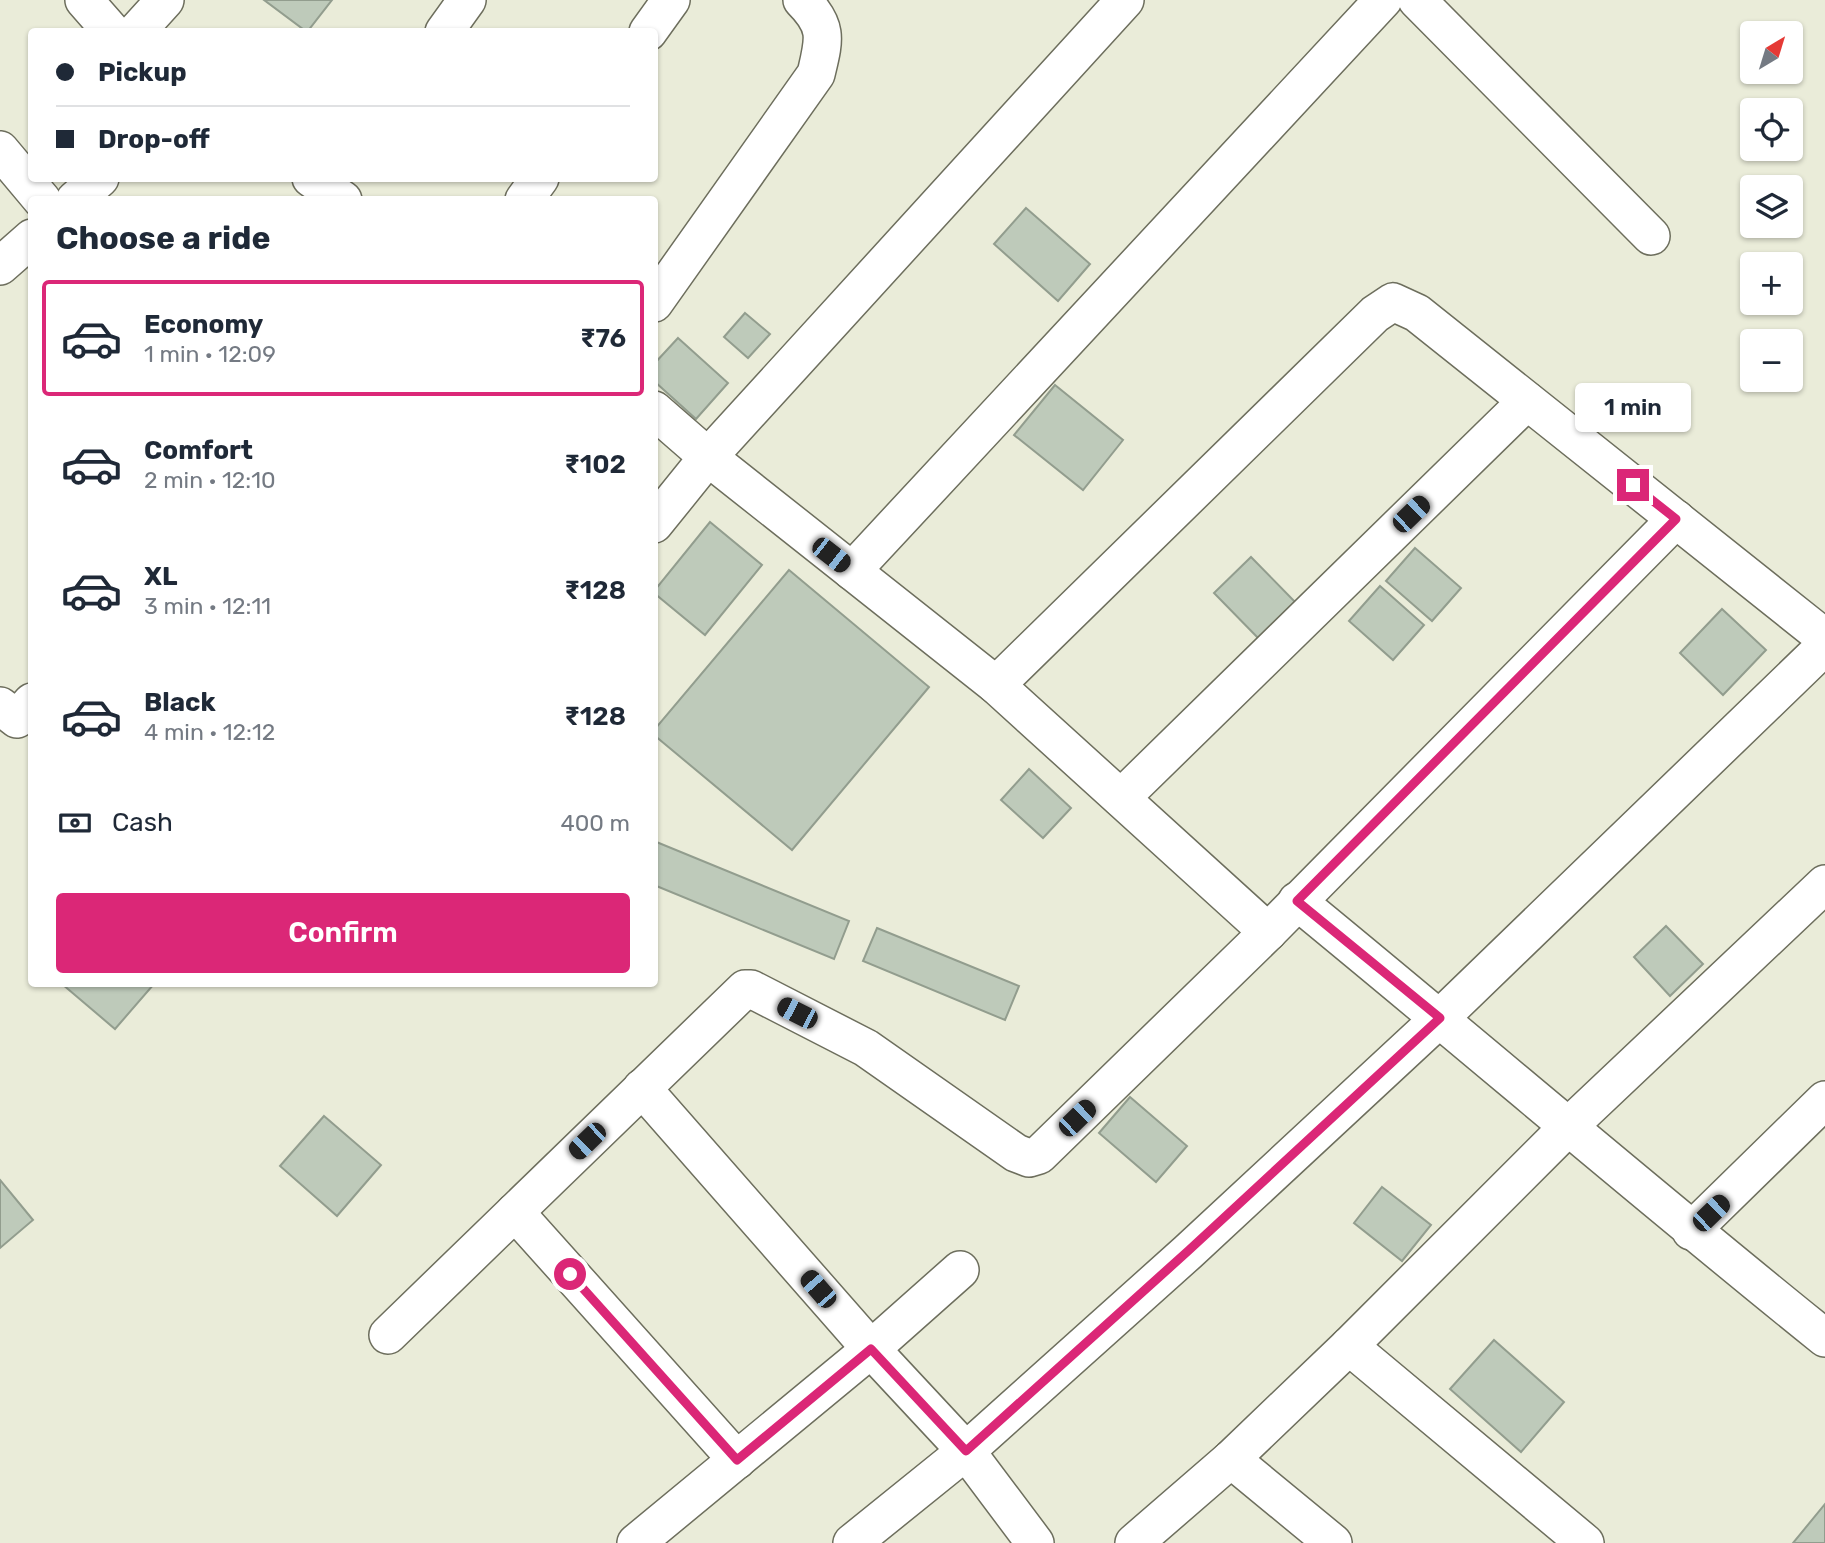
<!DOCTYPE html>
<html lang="en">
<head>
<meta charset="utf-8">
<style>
	:root { --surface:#fff; --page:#f2f2f3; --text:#1f2937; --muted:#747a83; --line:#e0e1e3; --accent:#db2777 }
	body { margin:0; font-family:Rubik,sans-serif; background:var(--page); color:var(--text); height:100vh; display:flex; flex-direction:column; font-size:26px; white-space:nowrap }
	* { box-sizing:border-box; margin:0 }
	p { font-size:23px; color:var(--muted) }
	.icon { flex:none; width:38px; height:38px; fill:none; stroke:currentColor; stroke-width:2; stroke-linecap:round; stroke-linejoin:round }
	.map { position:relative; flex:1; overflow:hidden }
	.details { position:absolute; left:28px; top:196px; width:630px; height:791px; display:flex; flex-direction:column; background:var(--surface); border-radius:7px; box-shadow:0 2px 5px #0004 }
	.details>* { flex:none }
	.banner { position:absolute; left:28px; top:28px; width:630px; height:154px; border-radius:7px; box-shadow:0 2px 5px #0004; display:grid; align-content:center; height:154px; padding:0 28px; background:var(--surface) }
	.needle { width:46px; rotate:38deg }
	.controls { position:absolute; left:1740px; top:21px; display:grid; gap:14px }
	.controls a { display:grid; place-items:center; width:63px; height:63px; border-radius:7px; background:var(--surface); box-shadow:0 2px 5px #0004; font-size:35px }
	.end { position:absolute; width:32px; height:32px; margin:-16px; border:9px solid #db2777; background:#fff; box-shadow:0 0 0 4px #fff }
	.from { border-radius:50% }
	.bubble { position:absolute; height:49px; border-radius:7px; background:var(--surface); box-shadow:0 2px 5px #0004; font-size:23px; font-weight:600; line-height:49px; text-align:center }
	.car { position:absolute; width:21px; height:42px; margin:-21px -10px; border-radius:9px; box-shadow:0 0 5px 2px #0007; background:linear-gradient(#222 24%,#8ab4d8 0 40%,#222 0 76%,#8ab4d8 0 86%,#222 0) }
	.banner b { display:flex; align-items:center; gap:24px; height:66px; font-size:26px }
	.banner b+b { border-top:2px solid var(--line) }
	.banner i { width:18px; height:18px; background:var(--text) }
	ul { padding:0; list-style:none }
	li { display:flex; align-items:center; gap:21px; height:116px; margin:0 14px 10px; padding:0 14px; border:4px solid transparent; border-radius:7px }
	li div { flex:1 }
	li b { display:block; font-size:26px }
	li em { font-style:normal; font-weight:600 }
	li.on { border-color:var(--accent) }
	li>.icon { width:63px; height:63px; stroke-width:1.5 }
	h2 { padding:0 28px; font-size:32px; line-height:84px }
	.pay { display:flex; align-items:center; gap:18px; height:77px; padding:0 28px; font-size:26px }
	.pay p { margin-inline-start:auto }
	.button { display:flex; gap:14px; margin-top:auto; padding:14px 28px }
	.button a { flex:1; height:80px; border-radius:7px; background:var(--accent); color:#fff; font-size:28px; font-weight:600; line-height:80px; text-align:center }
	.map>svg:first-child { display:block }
	.building { fill:#becaba; stroke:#929d8e; stroke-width:2 }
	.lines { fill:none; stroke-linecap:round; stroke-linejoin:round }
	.street-casing { stroke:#6d6e5d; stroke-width:40 }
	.street { stroke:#fff; stroke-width:37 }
	.route { stroke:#db2777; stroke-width:9 }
</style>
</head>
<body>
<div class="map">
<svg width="1825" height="1543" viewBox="0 0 1825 1543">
	<rect width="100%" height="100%" fill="#eaecd9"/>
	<!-- building -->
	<g class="building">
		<path d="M264 0H332L307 32Z"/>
		<path d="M1026 208 1090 264 1058 301 994 244Z"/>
		<path d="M745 313 770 334 748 358 724 337Z"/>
		<path d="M678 338 728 383 696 419 654 381V364Z"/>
		<path d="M1055 385 1123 440 1083 490 1014 435Z"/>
		<path d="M710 522 762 565 705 635 654 593V591Z"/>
		<path d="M1415 548 1461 588 1432 621 1386 581Z"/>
		<path d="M1251 557 1299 606 1262 642 1214 593Z"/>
		<path d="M789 570 929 687 792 850 654 735V730Z"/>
		<path d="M1380 586 1424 625 1393 660 1349 621Z"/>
		<path d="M1722 609 1766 650 1723 695 1680 653Z"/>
		<path d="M1029 769 1071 808 1043 838 1001 800Z"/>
		<path d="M654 841 849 921 834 959 654 885Z"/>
		<path d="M1666 926 1703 964 1670 996 1634 957Z"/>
		<path d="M877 928 1019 986 1005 1020 863 961Z"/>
		<path d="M62 984H154L115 1029Z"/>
		<path d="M1130 1097 1187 1146 1156 1182 1099 1133Z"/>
		<path d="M324 1116 381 1165 337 1216 280 1166Z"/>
		<path d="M0 1180 33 1220 0 1248Z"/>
		<path d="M1382 1187 1431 1225 1402 1261 1354 1223Z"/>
		<path d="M1494 1340 1564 1402 1521 1452 1450 1389Z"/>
		<path d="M1825 1504V1543H1793Z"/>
	</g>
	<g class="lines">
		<defs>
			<g id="street">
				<path d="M84 0 112 32"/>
				<path d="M1417 0 1651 236"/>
				<path d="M136 32 165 0"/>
				<path d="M444 32 467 0"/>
				<path d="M648 32 671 0"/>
				<path d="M0 150 42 200"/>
				<path d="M311 178 343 200"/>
				<path d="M75 200 100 178"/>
				<path d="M524 200 540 178"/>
				<path d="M0 266 32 238"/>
				<path d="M654 303 816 74C824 40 829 27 802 0"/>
				<path d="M654 410 708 457 996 685 1268 932"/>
				<path d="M654 524 708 457 1125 0"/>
				<path d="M852 571 1383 0"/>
				<path d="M996 685 1375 314 1393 302 1417 313 1825 638"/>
				<path d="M0 706 17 719 32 702"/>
				<path d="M1121 798 1527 401"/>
				<path d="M1297 901C1474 1046 1647 1195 1825 1338"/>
				<path d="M642 1088 871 1349 966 1451 1035 1543"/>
				<path d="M515 1212 737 1460"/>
				<path d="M1691 1231 1825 1100"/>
				<path d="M388 1335 745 989H751L866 1048 1016 1153 1029 1158 1039 1155 1268 932 1676 519"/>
				<path d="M1349 1346 1585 1543"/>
				<path d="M1231 1459 1333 1543"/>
				<path d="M636 1543 871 1349 960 1270"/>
				<path d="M852 1543 966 1451 1188 1252 1440 1018 1825 646"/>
				<path d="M1134 1543 1231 1459 1349 1346 1569 1126 1825 884"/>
			</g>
		</defs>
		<!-- street casing -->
		<use href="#street" class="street-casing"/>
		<!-- street -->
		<use href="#street" class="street"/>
	</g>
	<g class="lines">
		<!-- route -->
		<path class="route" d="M570 1274 737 1460 871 1349 966 1451 1188 1251 1440 1018 1297 901 1676 519 1633 485"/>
	</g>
</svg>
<div class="controls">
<a><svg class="needle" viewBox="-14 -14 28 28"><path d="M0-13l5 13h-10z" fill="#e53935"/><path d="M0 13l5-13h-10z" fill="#747a83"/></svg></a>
<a><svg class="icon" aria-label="locate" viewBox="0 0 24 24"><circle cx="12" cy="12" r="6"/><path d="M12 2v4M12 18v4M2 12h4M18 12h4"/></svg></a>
<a><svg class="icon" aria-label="layers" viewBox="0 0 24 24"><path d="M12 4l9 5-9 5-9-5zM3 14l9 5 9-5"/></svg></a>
<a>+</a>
<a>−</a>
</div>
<i class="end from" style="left:570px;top:1274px"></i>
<i class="end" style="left:1633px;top:485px"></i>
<div class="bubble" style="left:1575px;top:383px;width:116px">1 min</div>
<i class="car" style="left:1411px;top:514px;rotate:46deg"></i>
<i class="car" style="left:831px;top:555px;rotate:128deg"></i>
<i class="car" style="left:797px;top:1013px;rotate:297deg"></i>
<i class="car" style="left:1077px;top:1118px;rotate:46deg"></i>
<i class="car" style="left:587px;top:1141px;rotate:226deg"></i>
<i class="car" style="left:1711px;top:1213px;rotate:46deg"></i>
<i class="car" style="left:818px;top:1289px;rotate:319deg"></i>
<div class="banner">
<b><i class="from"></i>Pickup</b>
<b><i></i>Drop-off</b>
</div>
<section class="details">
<h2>Choose a ride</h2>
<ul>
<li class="on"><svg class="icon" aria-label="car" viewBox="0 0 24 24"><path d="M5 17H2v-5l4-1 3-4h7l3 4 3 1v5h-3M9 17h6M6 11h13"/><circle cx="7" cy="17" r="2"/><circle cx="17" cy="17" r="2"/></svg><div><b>Economy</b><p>1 min · 12:09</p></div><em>₹76</em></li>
<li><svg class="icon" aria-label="car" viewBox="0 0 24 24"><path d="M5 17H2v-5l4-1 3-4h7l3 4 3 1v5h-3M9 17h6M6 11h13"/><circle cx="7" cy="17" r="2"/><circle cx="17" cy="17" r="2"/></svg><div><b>Comfort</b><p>2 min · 12:10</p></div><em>₹102</em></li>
<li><svg class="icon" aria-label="car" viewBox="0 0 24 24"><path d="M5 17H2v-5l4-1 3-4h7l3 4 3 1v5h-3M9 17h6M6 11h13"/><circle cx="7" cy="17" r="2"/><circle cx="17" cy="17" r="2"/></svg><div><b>XL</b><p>3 min · 12:11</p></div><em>₹128</em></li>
<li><svg class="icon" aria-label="car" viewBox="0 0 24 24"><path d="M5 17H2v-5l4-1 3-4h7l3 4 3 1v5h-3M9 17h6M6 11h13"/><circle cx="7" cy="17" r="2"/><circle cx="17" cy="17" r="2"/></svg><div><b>Black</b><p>4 min · 12:12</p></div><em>₹128</em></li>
</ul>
<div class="pay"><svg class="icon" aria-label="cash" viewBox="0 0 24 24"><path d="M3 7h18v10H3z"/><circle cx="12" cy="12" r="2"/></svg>Cash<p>400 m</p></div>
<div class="button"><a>Confirm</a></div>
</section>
</div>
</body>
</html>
